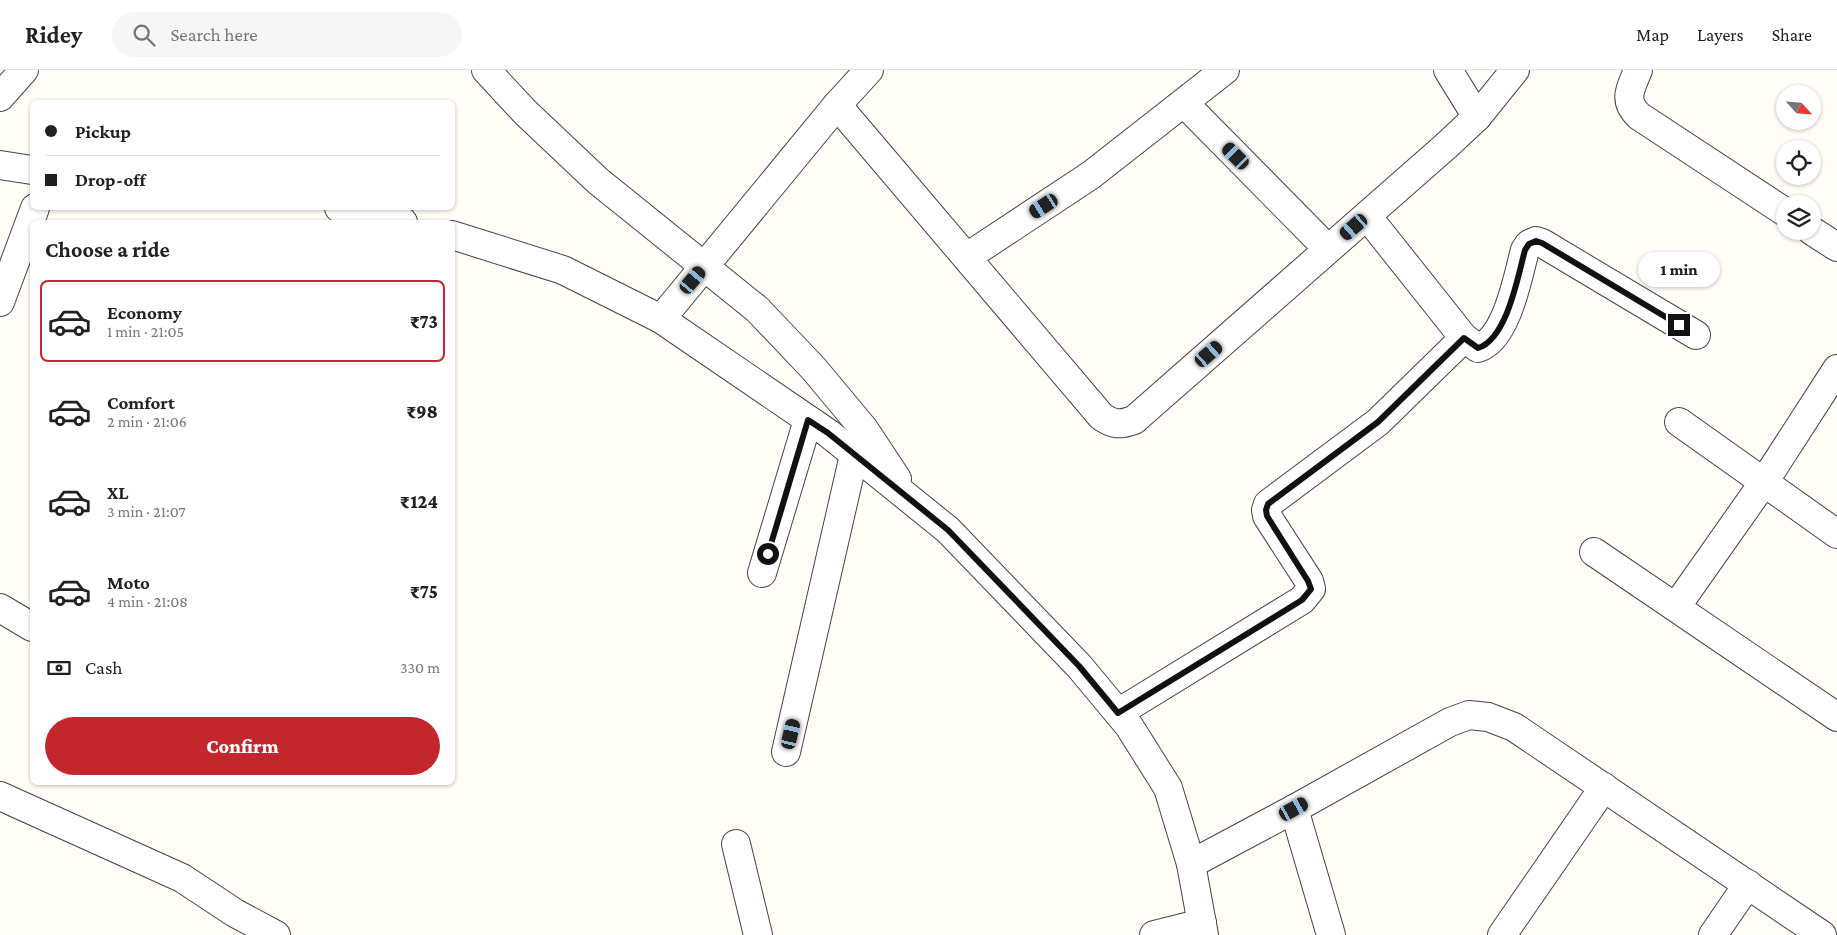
<!DOCTYPE html>
<html lang="en">
<head>
<meta charset="utf-8">
<style>
	:root { --surface:#fff; --page:#f6f6f6; --text:#202124; --muted:#757577; --line:#e0e0e0; --accent:#c4262e }
	body { margin:0; font-family:"Crimson Pro",serif; background:var(--page); color:var(--text); height:100vh; display:flex; flex-direction:column; font-size:19px; white-space:nowrap }
	* { box-sizing:border-box; margin:0 }
	p { font-size:16px; color:var(--muted) }
	.icon { flex:none; width:28px; height:28px; fill:none; stroke:currentColor; stroke-width:2; stroke-linecap:round; stroke-linejoin:round }
	.map { position:relative; flex:1; overflow:hidden }
	.drawer { position:absolute; left:30px; top:150px; width:425px; height:565px; display:flex; flex-direction:column; background:var(--surface); border-radius:8px; box-shadow:0 1px 4px #0004 }
	.drawer>* { flex:none }
	.top-card { position:absolute; left:30px; top:30px; width:425px; height:110px; border-radius:8px; box-shadow:0 1px 4px #0004; display:grid; align-content:center; height:110px; padding:0 15px; background:var(--surface) }
	.needle { width:32px; rotate:116deg }
	.controls { position:absolute; left:1776px; top:15px; display:grid; gap:10px }
	.controls a { display:grid; place-items:center; width:45px; height:45px; border-radius:50%; background:var(--surface); box-shadow:0 1px 4px #0004; font-size:25px }
	.end { position:absolute; width:22px; height:22px; margin:-11px; border:6px solid #111; background:#fff; box-shadow:0 0 0 2px #fff }
	.from { border-radius:50% }
	.bubble { position:absolute; height:35px; border-radius:18px; background:var(--surface); box-shadow:0 1px 4px #0004; font-size:16px; font-weight:800; line-height:35px; text-align:center }
	.car { position:absolute; width:15px; height:30px; margin:-15px -8px; border-radius:6px; box-shadow:0 0 4px 1px #0007; background:linear-gradient(#222 24%,#8ab4d8 0 40%,#222 0 76%,#8ab4d8 0 86%,#222 0) }
	.top-card b { display:flex; align-items:center; gap:18px; height:48px; font-size:19px }
	.top-card b+b { border-top:1px solid var(--line) }
	.top-card i { width:12px; height:12px; background:var(--text) }
	ul { padding:0; list-style:none }
	li { display:flex; align-items:center; gap:15px; height:82px; margin:0 10px 8px; padding:0 5px; border:2px solid transparent; border-radius:8px }
	li div { flex:1 }
	li b { display:block; font-size:19px }
	li em { font-style:normal; font-weight:800 }
	li.active { border-color:var(--accent) }
	li>.icon { width:45px; height:45px; stroke-width:1.5 }
	h2 { padding:0 15px; font-size:22px; line-height:60px }
	.pay { display:flex; align-items:center; gap:12px; height:55px; padding:0 15px; font-size:19px }
	.pay p { margin-inline-start:auto }
	.cta { display:flex; gap:10px; margin-top:auto; padding:10px 15px }
	.cta a { flex:1; height:58px; border-radius:30px; background:var(--accent); color:#fff; font-size:20px; font-weight:800; line-height:58px; text-align:center }
	header { display:flex; align-items:center; gap:30px; box-sizing:border-box; height:70px; padding:0 25px; background:var(--surface); border-bottom:1px solid var(--line) }
	header strong { font-size:24px }
	nav { display:flex; gap:28px; margin-inline-start:auto; font-size:18px }
	.search { width:350px; height:45px; background:var(--page); display:flex; align-items:center; gap:12px; box-sizing:border-box; padding:0 18px; border-radius:28px; color:var(--muted); font-size:19px }
	.map>svg:first-child { display:block }
	.lines { fill:none; stroke-linecap:round; stroke-linejoin:round }
	.minor-casing { stroke:#444; stroke-width:30 }
	.minor { stroke:#fff; stroke-width:28 }
	.route { stroke:#111; stroke-width:6 }
</style>
</head>
<body>
<header>
<strong>Ridey</strong>
<div class="search"><svg class="icon" aria-label="search" viewBox="0 0 24 24"><circle cx="10" cy="10" r="6"/><path d="M15 15l6 6"/></svg>Search here</div>
<nav><a>Map</a><a>Layers</a><a>Share</a></nav>
</header>
<div class="map">
<svg width="1837" height="865" viewBox="0 0 1837 865">
	<rect width="100%" height="100%" fill="#fffdf5"/>
	<g class="lines">
		<defs>
			<g id="minor">
				<path d="M486 0 525 42 598 111 757 239 814 299 864 359 897 409"/>
				<path d="M1448 0 1477 47"/>
				<path d="M1638 0C1631 18 1622 30 1639 46L1785 142"/>
				<path d="M0 27 24 0"/>
				<path d="M1184 33 1328 179"/>
				<path d="M837 35 1101 346C1113 355 1120 355 1134 350L1446 76 1477 47 1515 0"/>
				<path d="M0 95 32 100"/>
				<path d="M339 138 403 152"/>
				<path d="M1367 146 1464 268"/>
				<path d="M1812 161 1837 177"/>
				<path d="M452 165 563 200 661 249 828 363 948 460 1079 596 1129 656 1168 718 1191 794 1204 865"/>
				<path d="M967 187 1091 105 1225 0"/>
				<path d="M0 232 35 138"/>
				<path d="M661 249 837 35 869 0"/>
				<path d="M1679 352 1837 464"/>
				<path d="M1594 482 1837 647"/>
				<path d="M762 503 808 350"/>
				<path d="M1676 537 1764 412 1837 299"/>
				<path d="M0 538 32 557"/>
				<path d="M1118 643 1302 530 1311 519 1309 511 1267 446 1266 440 1268 434 1378 352 1464 268 1478 278C1507 269 1518 206 1525 180L1529 174 1536 171 1542 173 1696 265"/>
				<path d="M786 682 854 385"/>
				<path d="M0 726 182 808 235 843 276 865"/>
				<path d="M1294 739 1331 865"/>
				<path d="M736 774 758 865"/>
				<path d="M1191 794 1294 739 1450 652 1469 645 1488 647 1514 657 1822 865"/>
				<path d="M1154 865 1202 853"/>
				<path d="M1502 865 1604 717"/>
				<path d="M1713 865 1748 814"/>
			</g>
		</defs>
		<!-- minor casing -->
		<use href="#minor" class="minor-casing"/>
		<!-- minor -->
		<use href="#minor" class="minor"/>
	</g>
	<g class="lines">
		<!-- route -->
		<path class="route" d="M768 484 808 350 828 363 948 460 1079 596 1118 643 1302 530 1311 519 1308 511 1267 446 1266 440 1268 434 1378 352 1464 268 1478 278C1507 269 1518 206 1525 180L1529 174 1536 171 1542 173 1679 255"/>
	</g>
</svg>
<div class="controls">
<a><svg class="needle" viewBox="-14 -14 28 28"><path d="M0-13l5 13h-10z" fill="#e53935"/><path d="M0 13l5-13h-10z" fill="#757577"/></svg></a>
<a><svg class="icon" aria-label="locate" viewBox="0 0 24 24"><circle cx="12" cy="12" r="6"/><path d="M12 2v4M12 18v4M2 12h4M18 12h4"/></svg></a>
<a><svg class="icon" aria-label="layers" viewBox="0 0 24 24"><path d="M12 4l9 5-9 5-9-5zM3 14l9 5 9-5"/></svg></a>
</div>
<i class="end from" style="left:768px;top:484px"></i>
<i class="end" style="left:1679px;top:255px"></i>
<div class="bubble" style="left:1638px;top:182px;width:82px">1 min</div>
<i class="car" style="left:1236px;top:86px;rotate:315deg"></i>
<i class="car" style="left:1044px;top:136px;rotate:237deg"></i>
<i class="car" style="left:1354px;top:157px;rotate:229deg"></i>
<i class="car" style="left:693px;top:210px;rotate:40deg"></i>
<i class="car" style="left:1209px;top:284px;rotate:49deg"></i>
<i class="car" style="left:791px;top:664px;rotate:13deg"></i>
<i class="car" style="left:1294px;top:739px;rotate:61deg"></i>
<div class="top-card">
<b><i class="from"></i>Pickup</b>
<b><i></i>Drop-off</b>
</div>
<section class="drawer">
<h2>Choose a ride</h2>
<ul>
<li class="active"><svg class="icon" aria-label="car" viewBox="0 0 24 24"><path d="M5 17H2v-5l4-1 3-4h7l3 4 3 1v5h-3M9 17h6M6 11h13"/><circle cx="7" cy="17" r="2"/><circle cx="17" cy="17" r="2"/></svg><div><b>Economy</b><p>1 min · 21:05</p></div><em>₹73</em></li>
<li><svg class="icon" aria-label="car" viewBox="0 0 24 24"><path d="M5 17H2v-5l4-1 3-4h7l3 4 3 1v5h-3M9 17h6M6 11h13"/><circle cx="7" cy="17" r="2"/><circle cx="17" cy="17" r="2"/></svg><div><b>Comfort</b><p>2 min · 21:06</p></div><em>₹98</em></li>
<li><svg class="icon" aria-label="car" viewBox="0 0 24 24"><path d="M5 17H2v-5l4-1 3-4h7l3 4 3 1v5h-3M9 17h6M6 11h13"/><circle cx="7" cy="17" r="2"/><circle cx="17" cy="17" r="2"/></svg><div><b>XL</b><p>3 min · 21:07</p></div><em>₹124</em></li>
<li><svg class="icon" aria-label="car" viewBox="0 0 24 24"><path d="M5 17H2v-5l4-1 3-4h7l3 4 3 1v5h-3M9 17h6M6 11h13"/><circle cx="7" cy="17" r="2"/><circle cx="17" cy="17" r="2"/></svg><div><b>Moto</b><p>4 min · 21:08</p></div><em>₹75</em></li>
</ul>
<div class="pay"><svg class="icon" aria-label="cash" viewBox="0 0 24 24"><path d="M3 7h18v10H3z"/><circle cx="12" cy="12" r="2"/></svg>Cash<p>330 m</p></div>
<div class="cta"><a>Confirm</a></div>
</section>
</div>
</body>
</html>
